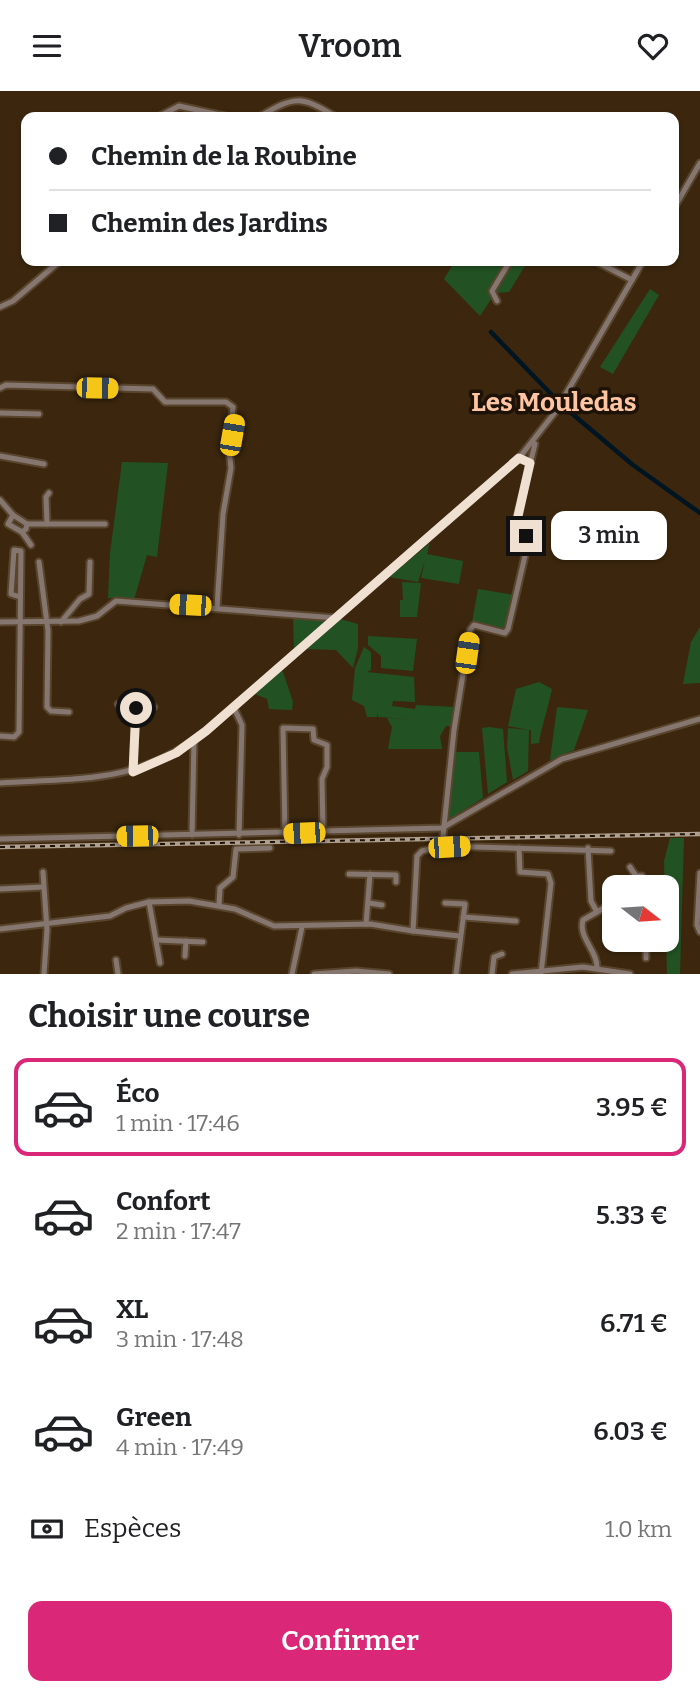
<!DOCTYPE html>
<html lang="fr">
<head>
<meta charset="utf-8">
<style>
	:root { --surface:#fff; --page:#f6f6f6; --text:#202124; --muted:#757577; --line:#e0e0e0; --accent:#db2777 }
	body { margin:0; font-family:Bitter,serif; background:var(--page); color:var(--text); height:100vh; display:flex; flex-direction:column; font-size:26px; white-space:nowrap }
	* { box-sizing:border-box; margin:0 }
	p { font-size:23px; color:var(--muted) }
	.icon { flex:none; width:38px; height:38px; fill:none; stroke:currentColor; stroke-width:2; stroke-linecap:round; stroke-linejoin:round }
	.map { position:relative; height:883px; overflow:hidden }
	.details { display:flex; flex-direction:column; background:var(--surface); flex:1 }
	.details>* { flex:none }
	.banner { position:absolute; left:21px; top:21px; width:658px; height:154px; border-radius:14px; box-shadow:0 2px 5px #0004; display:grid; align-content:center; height:154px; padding:0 28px; background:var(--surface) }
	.needle { width:46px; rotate:107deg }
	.fabs { position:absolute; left:602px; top:784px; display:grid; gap:14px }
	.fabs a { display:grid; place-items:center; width:77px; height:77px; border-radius:14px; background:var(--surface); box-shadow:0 2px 5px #0004; font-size:35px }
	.end { position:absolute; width:32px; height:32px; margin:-16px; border:9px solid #efe0d2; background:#111; box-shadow:0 0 0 4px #111 }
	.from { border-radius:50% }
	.bubble { position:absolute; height:49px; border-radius:14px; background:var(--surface); box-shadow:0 2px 5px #0004; font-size:23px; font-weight:600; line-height:49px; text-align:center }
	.car { position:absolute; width:21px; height:42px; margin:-21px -10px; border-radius:9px; box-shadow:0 0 5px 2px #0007; background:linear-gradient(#f5c518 24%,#345 0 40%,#f5c518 0 76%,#345 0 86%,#f5c518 0) }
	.banner b { display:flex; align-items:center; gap:24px; height:66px; font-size:26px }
	.banner b+b { border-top:2px solid var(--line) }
	.banner i { width:18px; height:18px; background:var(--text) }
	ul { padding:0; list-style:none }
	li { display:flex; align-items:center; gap:21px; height:98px; margin:0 14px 10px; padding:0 14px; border:4px solid transparent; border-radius:14px }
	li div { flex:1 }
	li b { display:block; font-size:26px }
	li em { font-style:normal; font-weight:600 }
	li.selected { border-color:var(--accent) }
	li>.icon { width:63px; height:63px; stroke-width:1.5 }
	h2 { padding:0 28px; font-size:32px; line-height:84px }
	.pay { display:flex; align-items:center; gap:18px; height:77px; padding:0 28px; font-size:26px }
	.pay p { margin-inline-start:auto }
	.button { display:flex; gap:14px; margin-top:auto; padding:14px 28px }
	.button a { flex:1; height:80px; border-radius:14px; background:var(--accent); color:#fff; font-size:28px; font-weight:600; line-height:80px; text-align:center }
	header { display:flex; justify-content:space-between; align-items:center; height:91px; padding:0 28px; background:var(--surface); font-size:32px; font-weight:600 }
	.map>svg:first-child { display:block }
	.green { fill:#225223 }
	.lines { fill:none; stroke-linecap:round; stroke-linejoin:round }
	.canal { stroke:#001522; stroke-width:4.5 }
	.minor-casing { stroke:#59452d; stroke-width:9 }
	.minor { stroke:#867670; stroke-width:5 }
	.rail-casing { stroke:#b09f8d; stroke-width:4.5 }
	.rail { stroke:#1c1208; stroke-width:2; stroke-dasharray:5; stroke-linecap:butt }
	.route { stroke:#efe0d2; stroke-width:9 }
	.labels { text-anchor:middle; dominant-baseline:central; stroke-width:7; stroke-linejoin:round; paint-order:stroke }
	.quarter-label { font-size:26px; font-weight:bold; fill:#ffc5a3; stroke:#1c1208 }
</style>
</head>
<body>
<header><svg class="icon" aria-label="menu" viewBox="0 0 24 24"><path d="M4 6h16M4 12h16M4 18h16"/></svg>Vroom<svg class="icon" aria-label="heart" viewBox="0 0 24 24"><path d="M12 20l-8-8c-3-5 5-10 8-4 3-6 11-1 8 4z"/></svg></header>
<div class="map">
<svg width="700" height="883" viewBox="0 0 700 883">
	<rect width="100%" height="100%" fill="#3c270e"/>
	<!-- green -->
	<g class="green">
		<path d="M455 170H528L509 201 495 202 480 225 444 188Z"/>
		<path d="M650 198 659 204 613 283 600 276Z"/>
		<path d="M122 371 168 372 157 466 147 464 134 509 108 507 110 462Z"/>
		<path d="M430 452 427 463 463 470 459 493 421 487 425 469 418 491 389 486Z"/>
		<path d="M402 491 421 492 417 526H400V509H403Z"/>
		<path d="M478 498 514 504 506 538 502 541 472 531Z"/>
		<path d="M293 525 327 529 328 532 294 559Z"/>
		<path d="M340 528 358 533V557L353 577 336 559 304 558Z"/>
		<path d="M700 536V592L683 593 691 551Z"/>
		<path d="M368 545 417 548 413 580 381 577V565L368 554Z"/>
		<path d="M364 556 371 561V579L367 581 414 586 415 611 393 610 392 615 415 618 416 614 455 616 454 635H446L440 645 442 658H388L392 636 387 627 411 628 378 626V621L377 626H367L364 615 352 609 355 577Z"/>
		<path d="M282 578 293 611 292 619 269 618 267 608 255 603Z"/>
		<path d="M539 591 552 598C548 617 542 634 539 652L531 653V639H529L528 680 513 689 507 656 508 637 529 639 508 635 516 598Z"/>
		<path d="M557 616 588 619 574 659 550 669Z"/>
		<path d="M489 636 503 638 507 691 488 703 482 637Z"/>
		<path d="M455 661H479L483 707 448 729Z"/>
		<path d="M670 747H684L680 883H667L664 770Z"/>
	</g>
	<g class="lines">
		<!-- canal -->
		<g class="canal">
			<path d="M491 241 551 303"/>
			<path d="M564 316 633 374 700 422"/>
		</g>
		<defs>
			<g id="minor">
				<path d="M158 26 179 15 229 26"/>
				<path d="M259 26C294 5 301 4 336 26"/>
				<path d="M674 117 700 72"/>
				<path d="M595 170 632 189"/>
				<path d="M497 210 492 200 510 170"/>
				<path d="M0 216 13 210 60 170"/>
				<path d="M0 297 6 294 153 298 165 311H226L233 316 229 359 231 377 223 423 217 516"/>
				<path d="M0 322 39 323"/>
				<path d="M0 365 44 373"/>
				<path d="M0 409 13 424"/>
				<path d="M13 424 27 433 26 438 22 441 8 433Z"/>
				<path d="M27 433H105"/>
				<path d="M47 433 46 406 49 402"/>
				<path d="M22 441 31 454"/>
				<path d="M39 471 48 540 47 616 51 620 69 621"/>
				<path d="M0 531 79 530 97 525 116 510 336 527"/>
				<path d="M61 531 80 508 89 503 90 471"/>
				<path d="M118 613 136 617"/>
				<path d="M234 617 242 634 239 744"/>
				<path d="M0 645 14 646 19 641 21 460 14 459 11 503 20 506"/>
				<path d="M133 681 136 617 154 616"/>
				<path d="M0 692C80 687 140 693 206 640L519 367 556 320 643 170"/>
				<path d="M285 743 283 637 313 638 314 649 327 654V676L322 688 323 742"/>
				<path d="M192 744 194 650"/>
				<path d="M0 748 442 737 562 668 700 628"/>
				<path d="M442 755 454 639 470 539 474 534 505 542 508 538 528 452 516 436V430L535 353"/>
				<path d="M519 757 520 781 548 783 551 792 541 883"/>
				<path d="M588 757 591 810 597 821 583 829C578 847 598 860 597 877"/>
				<path d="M630 776 636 785H642L644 796"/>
				<path d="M43 781 47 839 44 883"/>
				<path d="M700 782 697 834 700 841"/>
				<path d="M349 783 396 784V791"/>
				<path d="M0 798 43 796"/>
				<path d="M149 811 160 872"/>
				<path d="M369 812 382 814"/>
				<path d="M445 812 465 813 456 883"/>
				<path d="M219 814 220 797 233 786 236 758 270 757"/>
				<path d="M597 821 614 811"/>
				<path d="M463 826 516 830"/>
				<path d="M366 833 370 783"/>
				<path d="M0 838 110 825 126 817 149 811 189 810 235 818 274 835 370 833 413 840 417 765 422 760 442 755 611 760"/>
				<path d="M413 840 460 845"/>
				<path d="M156 849 203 851"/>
				<path d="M646 849V867"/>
				<path d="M185 865 186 850"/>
				<path d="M116 869 118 883"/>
				<path d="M292 883 302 836"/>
				<path d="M314 883 356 880 389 883"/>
				<path d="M492 883 494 866 502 863"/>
				<path d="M512 883 583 876 630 883"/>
			</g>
		</defs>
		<!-- minor casing -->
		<use href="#minor" class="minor-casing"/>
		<!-- minor -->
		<use href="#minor" class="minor"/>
		<defs>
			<path id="rail" d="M0 756 700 743"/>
		</defs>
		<!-- rail casing -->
		<use href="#rail" class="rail-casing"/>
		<!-- rail -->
		<use href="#rail" class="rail"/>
	</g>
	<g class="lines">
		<!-- route -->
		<path class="route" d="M136 617 133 681 176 662 206 640 519 367 530 372 516 434 526 445"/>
	</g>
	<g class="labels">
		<!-- quarter labels -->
		<g class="quarter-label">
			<text x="554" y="311">Les Mouledas</text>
		</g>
	</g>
</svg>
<div class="fabs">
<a><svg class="needle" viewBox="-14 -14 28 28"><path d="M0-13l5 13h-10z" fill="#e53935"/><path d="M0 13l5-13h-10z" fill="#757577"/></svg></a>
</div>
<i class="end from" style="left:136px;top:617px"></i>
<i class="end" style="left:526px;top:445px"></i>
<div class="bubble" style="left:551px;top:420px;width:116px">3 min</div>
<i class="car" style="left:97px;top:297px;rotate:91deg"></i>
<i class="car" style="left:232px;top:344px;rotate:10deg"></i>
<i class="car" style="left:190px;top:514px;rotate:273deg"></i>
<i class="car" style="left:467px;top:562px;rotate:8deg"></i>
<i class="car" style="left:304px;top:742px;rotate:268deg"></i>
<i class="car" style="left:137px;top:745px;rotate:269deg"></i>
<i class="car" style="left:449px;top:756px;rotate:86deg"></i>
<div class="banner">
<b><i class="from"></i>Chemin de la Roubine</b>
<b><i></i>Chemin des Jardins</b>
</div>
</div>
<section class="details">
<h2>Choisir une course</h2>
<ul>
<li class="selected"><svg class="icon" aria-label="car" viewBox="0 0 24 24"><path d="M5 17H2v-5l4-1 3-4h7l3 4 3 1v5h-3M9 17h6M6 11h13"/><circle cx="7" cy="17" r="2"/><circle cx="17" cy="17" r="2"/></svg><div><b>Éco</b><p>1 min · 17:46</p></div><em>3.95 €</em></li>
<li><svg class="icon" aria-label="car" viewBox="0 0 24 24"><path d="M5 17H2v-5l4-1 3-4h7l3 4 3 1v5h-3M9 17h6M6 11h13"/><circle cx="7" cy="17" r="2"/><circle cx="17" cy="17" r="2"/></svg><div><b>Confort</b><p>2 min · 17:47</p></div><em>5.33 €</em></li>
<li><svg class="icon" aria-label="car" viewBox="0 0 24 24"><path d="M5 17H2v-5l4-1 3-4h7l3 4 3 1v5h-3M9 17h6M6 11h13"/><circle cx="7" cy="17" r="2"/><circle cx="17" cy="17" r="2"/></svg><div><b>XL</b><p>3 min · 17:48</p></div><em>6.71 €</em></li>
<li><svg class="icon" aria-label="car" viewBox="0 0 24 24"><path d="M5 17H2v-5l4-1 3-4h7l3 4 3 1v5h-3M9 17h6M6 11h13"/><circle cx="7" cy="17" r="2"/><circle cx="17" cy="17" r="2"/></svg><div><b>Green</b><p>4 min · 17:49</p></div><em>6.03 €</em></li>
</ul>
<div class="pay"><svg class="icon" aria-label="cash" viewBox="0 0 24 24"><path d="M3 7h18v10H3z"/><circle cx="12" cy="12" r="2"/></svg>Espèces<p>1.0 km</p></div>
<div class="button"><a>Confirmer</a></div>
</section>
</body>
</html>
